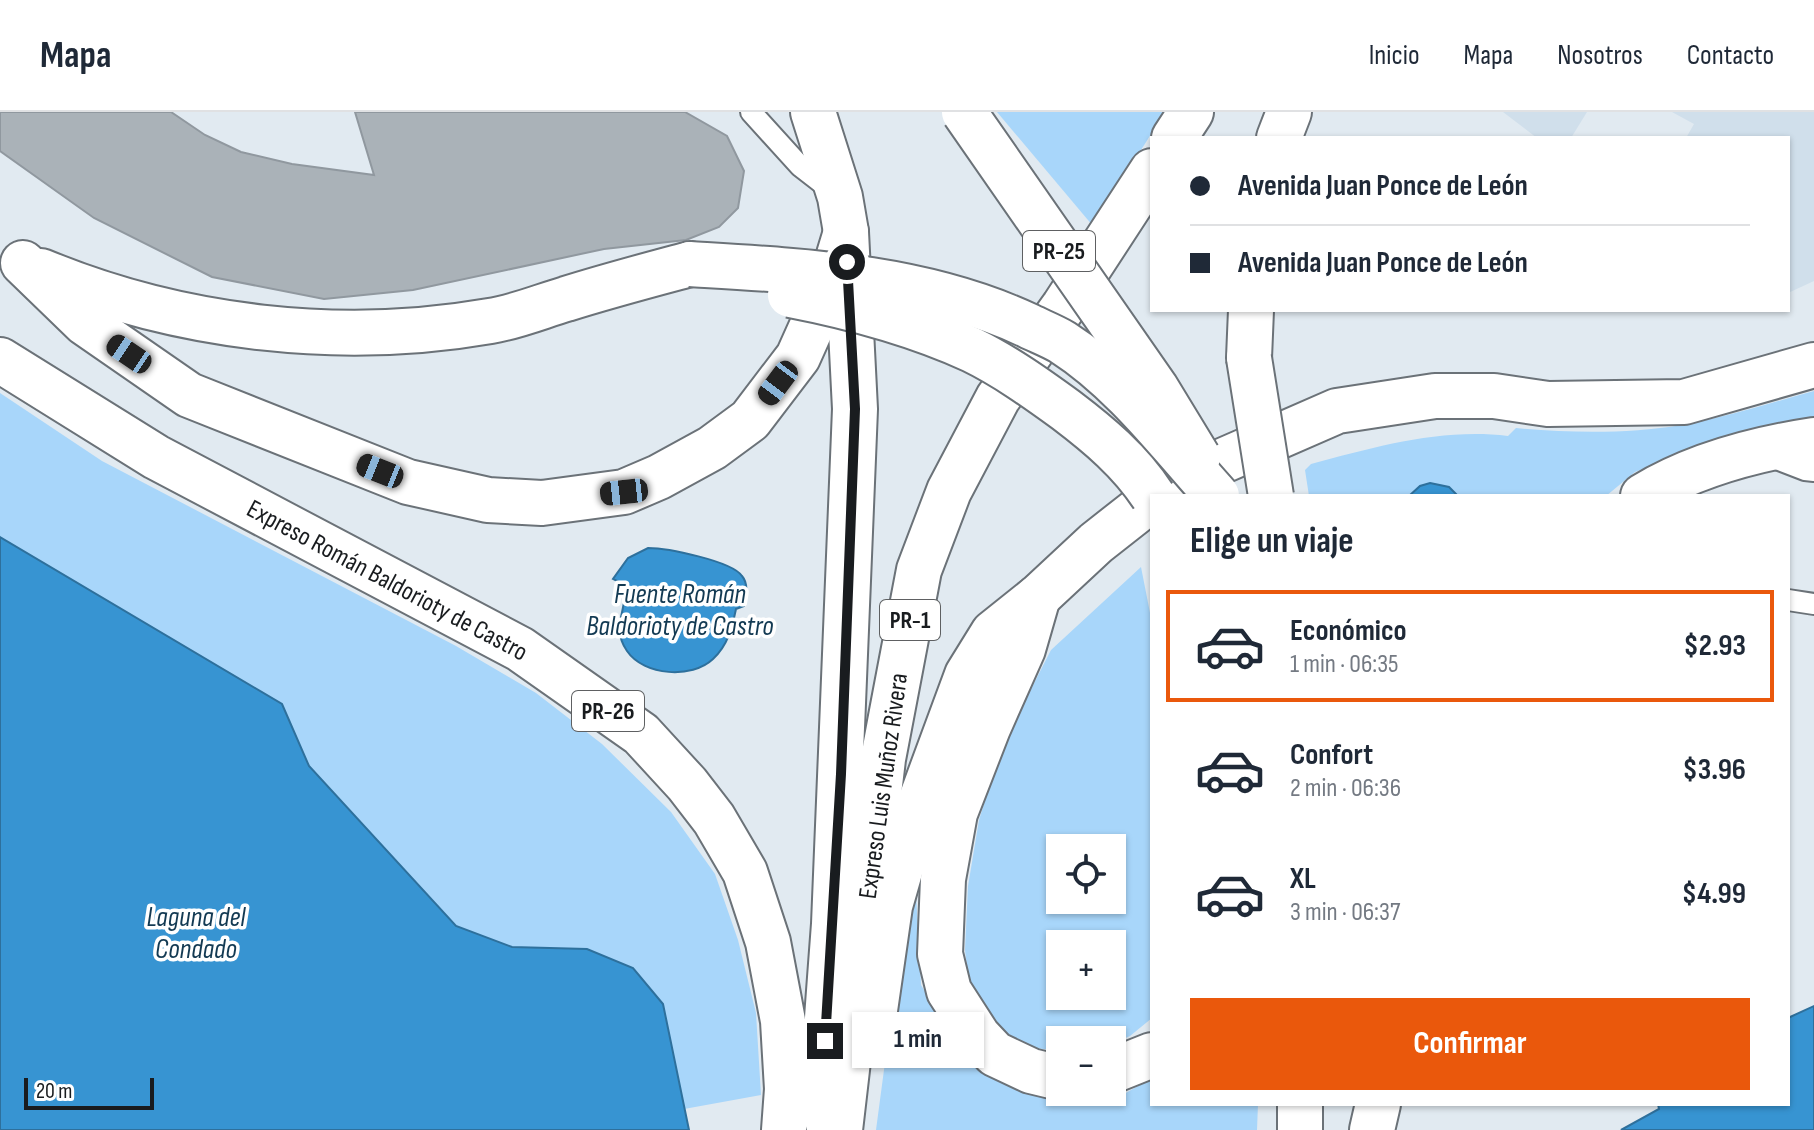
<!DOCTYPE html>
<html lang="es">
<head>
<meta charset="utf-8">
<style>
	:root { --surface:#fff; --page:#f6f6f7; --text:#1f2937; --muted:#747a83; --line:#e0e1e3; --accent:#ea580c }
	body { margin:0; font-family:"Sofia Sans Condensed",sans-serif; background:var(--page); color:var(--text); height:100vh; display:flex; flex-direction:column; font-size:30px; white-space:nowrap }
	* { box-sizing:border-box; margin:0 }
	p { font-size:26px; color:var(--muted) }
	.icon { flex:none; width:44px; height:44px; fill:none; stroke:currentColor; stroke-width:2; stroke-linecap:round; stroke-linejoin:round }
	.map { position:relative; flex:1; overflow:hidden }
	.panel { position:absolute; left:1150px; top:382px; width:640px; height:612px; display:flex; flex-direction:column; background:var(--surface); border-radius:0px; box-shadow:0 2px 6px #0004 }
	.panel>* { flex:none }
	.guide { position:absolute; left:1150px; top:24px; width:640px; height:176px; border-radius:0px; box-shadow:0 2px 6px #0004; display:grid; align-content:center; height:176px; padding:0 40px; background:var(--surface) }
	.fabs { position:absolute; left:1046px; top:722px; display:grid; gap:16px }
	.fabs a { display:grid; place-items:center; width:80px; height:80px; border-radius:0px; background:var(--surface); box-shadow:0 2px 6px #0004; font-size:40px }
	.scale { position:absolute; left:24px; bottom:20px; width:130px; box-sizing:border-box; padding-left:8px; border:4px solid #191c1f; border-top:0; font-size:22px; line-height:28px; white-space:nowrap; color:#191c1f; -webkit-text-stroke:6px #fff; paint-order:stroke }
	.end { position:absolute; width:36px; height:36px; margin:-18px; border:10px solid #191c1f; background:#fff; box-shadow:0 0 0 4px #fff }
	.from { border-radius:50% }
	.bubble { position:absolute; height:56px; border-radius:0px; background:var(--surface); box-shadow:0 2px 6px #0004; font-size:26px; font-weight:700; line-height:56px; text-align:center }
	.car { position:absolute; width:24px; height:48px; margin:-24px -12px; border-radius:10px; box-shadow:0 0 6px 2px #0007; background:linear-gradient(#222 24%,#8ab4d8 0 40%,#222 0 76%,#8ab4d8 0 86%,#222 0) }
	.guide b { display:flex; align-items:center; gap:28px; height:76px; font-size:30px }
	.guide b+b { border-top:2px solid var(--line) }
	.guide i { width:20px; height:20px; background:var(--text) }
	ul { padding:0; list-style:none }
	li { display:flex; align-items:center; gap:24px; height:112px; margin:0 16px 12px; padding:0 24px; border:4px solid transparent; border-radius:0px }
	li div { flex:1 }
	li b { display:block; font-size:30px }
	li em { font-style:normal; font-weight:700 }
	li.selected { border-color:var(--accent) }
	li>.icon { width:72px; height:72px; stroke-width:1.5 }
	h2 { padding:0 40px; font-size:36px; line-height:96px }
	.action { display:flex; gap:16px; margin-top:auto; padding:16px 40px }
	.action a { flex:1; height:92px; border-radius:0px; background:var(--accent); color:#fff; font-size:32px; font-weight:700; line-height:92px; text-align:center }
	header { display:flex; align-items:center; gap:48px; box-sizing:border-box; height:112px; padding:0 40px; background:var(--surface); border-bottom:2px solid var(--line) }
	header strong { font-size:38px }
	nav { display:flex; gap:44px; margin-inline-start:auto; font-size:28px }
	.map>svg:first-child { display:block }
	.built { fill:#d0dfeb }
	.green { fill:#a8d6fa; fill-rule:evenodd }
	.water { fill:#3794d2; stroke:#2e709c; stroke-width:2 }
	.building { fill:#aab2b8; stroke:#90989f; stroke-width:2 }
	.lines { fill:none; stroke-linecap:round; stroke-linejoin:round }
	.service-casing { stroke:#6b7278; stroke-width:24 }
	.secondary-casing { stroke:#6b7278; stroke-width:48 }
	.primary-casing { stroke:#6b7278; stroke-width:48 }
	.motorway-casing { stroke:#6b7278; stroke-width:48 }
	.service { stroke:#fff; stroke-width:20 }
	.secondary { stroke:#fff; stroke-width:44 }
	.primary { stroke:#fff; stroke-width:44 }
	.motorway { stroke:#fff; stroke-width:44 }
	.primary-bridge-casing { stroke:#6b7278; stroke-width:48; stroke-linecap:butt }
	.motorway-bridge-casing { stroke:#6b7278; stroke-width:48; stroke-linecap:butt }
	.primary-bridge { stroke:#fff; stroke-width:44 }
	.motorway-bridge { stroke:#fff; stroke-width:44 }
	.route { stroke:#191c1f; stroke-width:10 }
	.labels { text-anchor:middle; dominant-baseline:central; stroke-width:7; stroke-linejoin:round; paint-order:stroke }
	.shield { fill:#fff; stroke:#5e6062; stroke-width:2 }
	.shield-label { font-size:24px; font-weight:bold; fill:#191c1f }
	.street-label { font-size:26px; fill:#191c1f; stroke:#fff }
	.water-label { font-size:28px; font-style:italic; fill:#133a53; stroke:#fff }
</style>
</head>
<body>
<header>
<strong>Mapa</strong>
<nav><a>Inicio</a><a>Mapa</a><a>Nosotros</a><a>Contacto</a></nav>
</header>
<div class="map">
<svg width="1814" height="1018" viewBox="0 0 1814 1018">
	<rect width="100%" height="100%" fill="#e1eaf1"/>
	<!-- built -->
	<g class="built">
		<path d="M1503 0H1587L1571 26H1537Z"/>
		<path d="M1672 0H1814V169L1788 181V26H1686L1694 12Z"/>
	</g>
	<!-- green -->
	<g class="green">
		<path d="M997 0H1165L1093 114Z"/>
		<path d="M1814 279V307L1728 323 1635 360 1606 384H1309L1305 358 1311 352C1376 335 1440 316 1508 324L1516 316C1570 321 1628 322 1682 313 1727 305 1770 291 1814 279Z"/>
		<path d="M0 281 102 349 456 534 536 581 602 632 671 700 715 762 738 828 756 901 761 983 684 997 663 892 587 837 512 835 456 814 309 654 282 592 0 425Z"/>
		<path d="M1141 455 1152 511V906L1130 924 1112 932V928H1060V939L1035 936 1007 923 987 907 969 872 965 838 968 774 979 708 1001 636 1051 538ZM1060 736H1112V788H1060ZM1060 832H1112V884H1060Z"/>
		<path d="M916 782 921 873 967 949 1038 985 1117 986 1152 966V992H1258L1257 1018H876L907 785Z"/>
	</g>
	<!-- water -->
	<g class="water">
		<path d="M1430 371 1449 375 1458 384H1409L1420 374Z"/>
		<path d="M0 425 282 592 309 654 456 814 512 835 587 837 633 856 663 892 689 1018H0Z"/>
		<path d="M648 436C667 436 732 449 742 464 749 472 746 484 744 494L736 497C732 516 728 533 713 547 692 567 644 564 627 539 610 515 628 497 625 473L613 467 628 446Z"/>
		<path d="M1814 894V1018H1621L1659 997 1658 992H1788V906Z"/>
	</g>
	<!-- building -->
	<path class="building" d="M0 0H171L205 23 241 40 292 52 374 63 355 0H685L727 24 744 59 738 96 719 115 686 128 604 137 413 178 324 187 212 165 94 106 0 39Z"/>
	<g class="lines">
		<defs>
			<g id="service">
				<path d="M751 0 800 54 831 78"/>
				<path d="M1769 344 1805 358 1814 359"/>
				<path d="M1788 488 1814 492"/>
			</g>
			<g id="secondary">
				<path d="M1164 377 1172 371 1337 299 1435 284H1494L1548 292 1684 290 1814 253"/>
				<path d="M1643 384C1694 353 1755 337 1814 328"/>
				<path d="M872 919 890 794 919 693 967 563 993 521 1038 485 1096 431 1152 387"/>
				<path d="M1372 1018 1378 992"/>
			</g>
			<path id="primary" d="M813 0 840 85 846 120 855 297 834 812 821 987 830 1018"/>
			<g id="motorway">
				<path d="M1174 26 1191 0"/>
				<path d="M1279 26 1289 0"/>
				<path d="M23 151 85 211 189 283 408 370 488 388 542 391 624 380 659 365 712 336 750 308 798 245 829 176 846 120"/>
				<path d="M41 159C181 217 341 235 490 209 516 205 542 194 566 187 607 174 649 163 690 152"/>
				<path d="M1249 246 1251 198"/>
				<path d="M0 248 156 345 520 537 641 622 687 672 714 707 745 760 768 830 783 909 787 977 784 1018"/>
				<path d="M1038 485 1023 537 988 616 955 701 943 767 940 842 949 879 978 924 995 942 1031 959 1060 966"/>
				<path d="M1112 959 1152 943"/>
				<path d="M1300 992V1018"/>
				<path d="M840 1018 883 647 919 458 949 379 998 286 1064 194 1152 59"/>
			</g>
		</defs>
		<!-- service casing -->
		<use href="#service" class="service-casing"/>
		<!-- secondary casing -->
		<use href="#secondary" class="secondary-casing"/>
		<!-- primary casing -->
		<use href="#primary" class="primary-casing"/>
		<!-- motorway casing -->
		<use href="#motorway" class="motorway-casing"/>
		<!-- service -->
		<use href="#service" class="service"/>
		<!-- secondary -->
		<use href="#secondary" class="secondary"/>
		<!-- primary -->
		<use href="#primary" class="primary"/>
		<!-- motorway -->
		<use href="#motorway" class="motorway"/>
		<defs>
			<path id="primary-bridge" d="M964 0 1156 276 1198 345"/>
			<g id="motorway-bridge">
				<path d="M690 152C805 159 923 164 1029 214 1039 219 1052 224 1062 230 1123 269 1169 331 1217 384"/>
				<path d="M790 183C852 195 915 212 972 238 1005 254 1037 277 1066 298 1099 323 1130 349 1153 384"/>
				<path d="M1249 246 1271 384"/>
			</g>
		</defs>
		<!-- primary-bridge casing -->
		<use href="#primary-bridge" class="primary-bridge-casing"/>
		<!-- motorway-bridge casing -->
		<use href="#motorway-bridge" class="motorway-bridge-casing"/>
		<!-- primary-bridge -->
		<use href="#primary-bridge" class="primary-bridge"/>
		<!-- motorway-bridge -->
		<use href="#motorway-bridge" class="motorway-bridge"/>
	</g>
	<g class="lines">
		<!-- route -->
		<path class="route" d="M825 929 841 662 855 297 847 150"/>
	</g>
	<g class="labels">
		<!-- shield labels -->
		<g class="shield">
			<rect x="1023" y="119" width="72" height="40" rx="6"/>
			<rect x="880" y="488" width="60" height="40" rx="6"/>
			<rect x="572" y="579" width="72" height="40" rx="6"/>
		</g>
		<g class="shield-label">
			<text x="1059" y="139">PR-25</text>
			<text x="910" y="508">PR-1</text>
			<text x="608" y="599">PR-26</text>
		</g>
		<!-- street labels -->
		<g class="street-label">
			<text transform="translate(387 469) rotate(28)">Expreso Román Baldorioty de Castro</text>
			<text transform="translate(884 674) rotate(-82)">Expreso Luis Muñoz Rivera</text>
		</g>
		<!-- water labels -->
		<g class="water-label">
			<text x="680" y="482">Fuente Román<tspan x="680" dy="32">Baldorioty de Castro</tspan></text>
			<text x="196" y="805">Laguna del<tspan x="196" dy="32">Condado</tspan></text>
		</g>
	</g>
</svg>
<div class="fabs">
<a><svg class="icon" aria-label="locate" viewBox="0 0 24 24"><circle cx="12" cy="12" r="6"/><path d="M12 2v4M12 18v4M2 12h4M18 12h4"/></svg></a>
<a>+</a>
<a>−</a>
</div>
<div class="scale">20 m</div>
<i class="end from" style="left:847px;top:150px"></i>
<i class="end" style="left:825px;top:929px"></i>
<div class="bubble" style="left:852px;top:900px;width:132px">1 min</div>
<i class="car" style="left:129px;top:242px;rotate:304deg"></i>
<i class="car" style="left:778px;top:271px;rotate:217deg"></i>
<i class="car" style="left:380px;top:359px;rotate:292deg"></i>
<i class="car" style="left:624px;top:380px;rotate:264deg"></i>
<div class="guide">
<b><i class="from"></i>Avenida Juan Ponce de León</b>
<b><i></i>Avenida Juan Ponce de León</b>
</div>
<section class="panel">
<h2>Elige un viaje</h2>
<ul>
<li class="selected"><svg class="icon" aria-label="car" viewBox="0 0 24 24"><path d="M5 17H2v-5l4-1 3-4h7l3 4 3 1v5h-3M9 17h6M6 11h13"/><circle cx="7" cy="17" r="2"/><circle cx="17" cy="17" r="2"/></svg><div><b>Económico</b><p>1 min · 06:35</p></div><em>$2.93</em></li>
<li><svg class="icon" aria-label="car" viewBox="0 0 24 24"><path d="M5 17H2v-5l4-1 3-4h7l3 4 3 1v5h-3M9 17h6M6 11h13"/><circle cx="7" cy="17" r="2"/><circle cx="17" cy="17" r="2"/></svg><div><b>Confort</b><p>2 min · 06:36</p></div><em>$3.96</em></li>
<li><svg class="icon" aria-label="car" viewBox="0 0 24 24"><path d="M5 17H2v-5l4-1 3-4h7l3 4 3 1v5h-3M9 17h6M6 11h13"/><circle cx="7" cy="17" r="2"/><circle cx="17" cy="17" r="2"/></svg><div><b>XL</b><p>3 min · 06:37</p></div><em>$4.99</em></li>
</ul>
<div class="action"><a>Confirmar</a></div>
</section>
</div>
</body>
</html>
